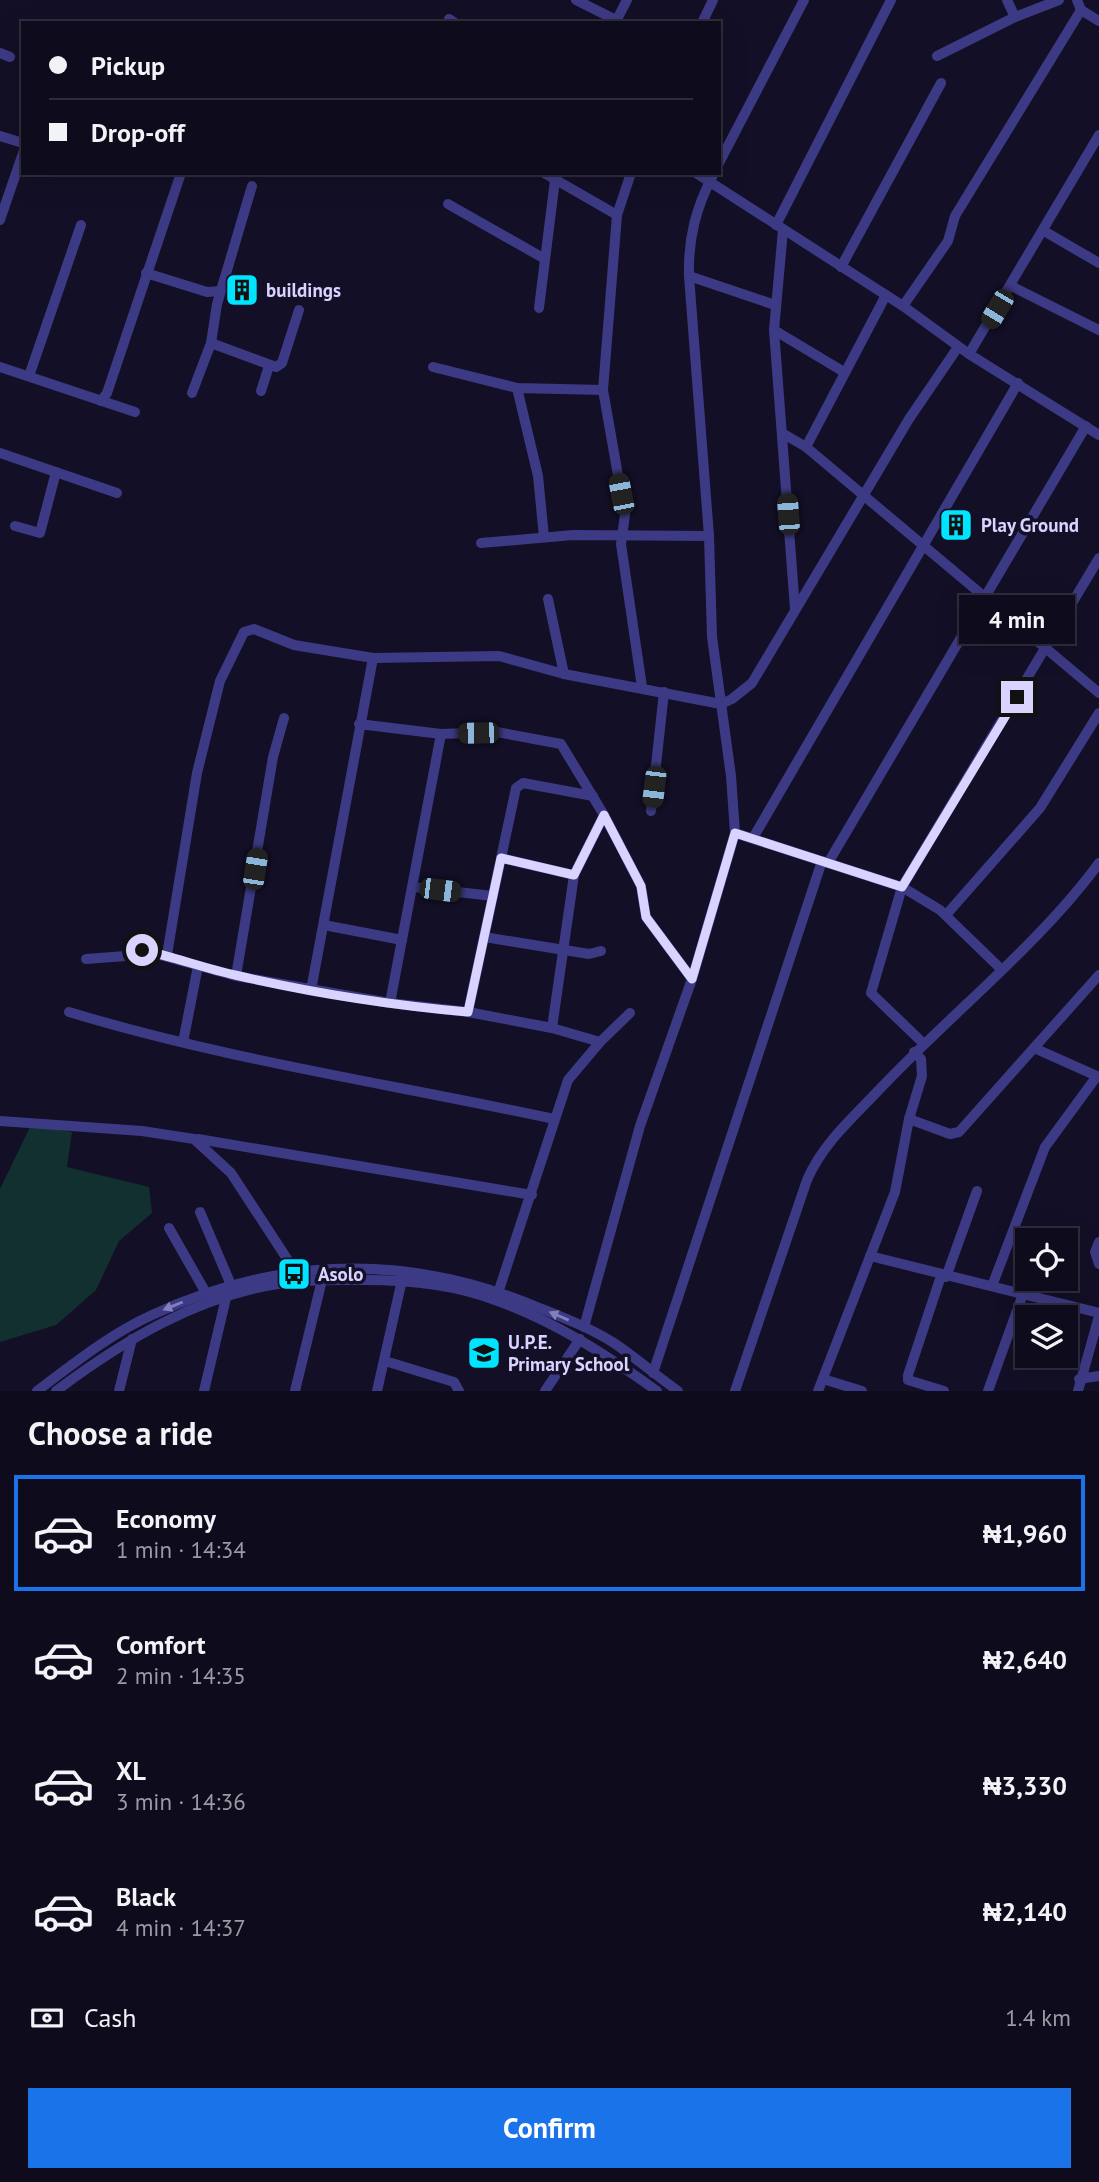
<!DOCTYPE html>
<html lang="en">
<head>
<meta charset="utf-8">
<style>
	:root { --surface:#0e0b1c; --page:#171425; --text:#f1f3f6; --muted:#9b9ba3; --line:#2e2b3b; --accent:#1a73e8 }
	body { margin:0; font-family:"PT Sans",sans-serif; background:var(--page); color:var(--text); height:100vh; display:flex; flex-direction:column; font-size:26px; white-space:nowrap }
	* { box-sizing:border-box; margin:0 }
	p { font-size:23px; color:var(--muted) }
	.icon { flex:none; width:38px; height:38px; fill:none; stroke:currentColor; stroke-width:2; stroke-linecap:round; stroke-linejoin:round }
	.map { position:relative; height:1391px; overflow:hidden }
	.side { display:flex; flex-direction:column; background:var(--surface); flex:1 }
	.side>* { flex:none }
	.guide { position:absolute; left:21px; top:21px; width:700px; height:154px; border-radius:0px; box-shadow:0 7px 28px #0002,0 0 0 2px var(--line); display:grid; align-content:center; height:154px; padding:0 28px; background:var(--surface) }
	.buttons { position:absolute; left:1015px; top:1228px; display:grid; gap:14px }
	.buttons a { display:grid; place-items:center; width:63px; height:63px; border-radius:0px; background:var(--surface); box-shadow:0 7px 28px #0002,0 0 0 2px var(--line); font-size:35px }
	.end { position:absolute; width:32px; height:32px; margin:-16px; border:9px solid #d9d4ff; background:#111; box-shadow:0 0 0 4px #111 }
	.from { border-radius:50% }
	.bubble { position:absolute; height:49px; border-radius:0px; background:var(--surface); box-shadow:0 7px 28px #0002,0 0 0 2px var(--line); font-size:23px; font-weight:700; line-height:49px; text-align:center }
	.car { position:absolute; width:21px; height:42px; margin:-21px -10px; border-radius:9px; box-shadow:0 0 5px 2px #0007; background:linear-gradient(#222 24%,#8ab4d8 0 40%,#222 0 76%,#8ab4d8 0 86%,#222 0) }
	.guide b { display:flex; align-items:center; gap:24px; height:66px; font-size:26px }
	.guide b+b { border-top:2px solid var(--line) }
	.guide i { width:18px; height:18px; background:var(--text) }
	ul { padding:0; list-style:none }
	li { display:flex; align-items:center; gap:21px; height:116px; margin:0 14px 10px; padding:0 14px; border:4px solid transparent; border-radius:0px }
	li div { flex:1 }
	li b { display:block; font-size:26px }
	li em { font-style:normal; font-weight:700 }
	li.on { border-color:var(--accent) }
	li>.icon { width:63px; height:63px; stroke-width:1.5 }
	h2 { padding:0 28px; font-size:32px; line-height:84px }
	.pay { display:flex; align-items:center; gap:18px; height:77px; padding:0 28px; font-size:26px }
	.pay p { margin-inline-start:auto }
	.action { display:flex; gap:14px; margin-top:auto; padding:14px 28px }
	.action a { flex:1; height:80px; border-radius:0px; background:var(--accent); color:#fff; font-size:28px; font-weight:700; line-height:80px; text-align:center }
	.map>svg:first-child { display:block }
	.green { fill:#12302f }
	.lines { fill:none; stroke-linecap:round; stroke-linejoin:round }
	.minor { stroke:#3d3a85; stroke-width:10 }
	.oneway { fill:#837fbc }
	.route { stroke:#d9d4ff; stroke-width:9 }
	.labels { text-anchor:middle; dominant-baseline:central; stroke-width:7; stroke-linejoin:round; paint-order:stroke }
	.poi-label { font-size:19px; font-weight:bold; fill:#d9d4ff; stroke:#130f26; text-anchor:start }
</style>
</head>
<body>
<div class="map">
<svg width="1099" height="1391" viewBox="0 0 1099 1391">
	<rect width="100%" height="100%" fill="#130f26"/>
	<!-- green -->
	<path class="green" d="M31 1125 72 1132 67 1167 149 1187 152 1213 119 1241 96 1290 56 1325 0 1342V1189Z"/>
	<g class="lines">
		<!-- minor -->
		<g class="minor">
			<path d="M576 0 616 20"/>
			<path d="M1007 0 1015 17"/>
			<path d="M1077 0 1081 10 1099 21"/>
			<path d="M449 19 455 23"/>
			<path d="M615 23 627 0"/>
			<path d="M702 23 713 0"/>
			<path d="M0 53 10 57"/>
			<path d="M937 56 1015 17 1059 0"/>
			<path d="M0 136 23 143"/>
			<path d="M719 163 804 0"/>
			<path d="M544 173 617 215"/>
			<path d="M631 173 617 215 603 390 625 515 621 544 642 687"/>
			<path d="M696 173 903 306 969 354 1099 435"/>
			<path d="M252 186 217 304 211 343 276 367 282 363 299 310"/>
			<path d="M448 204 545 259"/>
			<path d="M0 220 23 153"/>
			<path d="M776 225 891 0"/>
			<path d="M783 230 774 330 795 609"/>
			<path d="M1044 231 1099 263"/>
			<path d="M841 267 941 83"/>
			<path d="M146 273 207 292 221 291"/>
			<path d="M689 276 775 305"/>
			<path d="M1011 286 1099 330"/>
			<path d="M903 306 948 241 955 216 1081 10"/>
			<path d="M539 308 555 180"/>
			<path d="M774 330 844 372"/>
			<path d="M969 354 1099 135"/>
			<path d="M0 367 135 412"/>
			<path d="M433 367 517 388 603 390"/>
			<path d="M29 376 81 225"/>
			<path d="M517 388 538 476 544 537"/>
			<path d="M261 391 269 366"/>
			<path d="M192 393 211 343"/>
			<path d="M101 401 107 393 181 173"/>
			<path d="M782 433 806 447 1099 693"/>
			<path d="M806 447 886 295"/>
			<path d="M0 453 117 493"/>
			<path d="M15 526 40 533 56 472"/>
			<path d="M481 543 573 535 709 536"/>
			<path d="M548 599 564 674"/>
			<path d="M359 724 441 734 497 732 561 744 604 815 641 886 646 917 692 979"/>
			<path d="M651 811 664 692"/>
			<path d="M735 833 902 887 940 910 1001 969"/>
			<path d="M753 838 1018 383"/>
			<path d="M501 858 574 875"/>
			<path d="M828 863 1086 426"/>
			<path d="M413 887 493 896"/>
			<path d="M946 915 1040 808 1099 713"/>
			<path d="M324 925 402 940"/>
			<path d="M484 937 589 954 601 951"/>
			<path d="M167 955 197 773 220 681 244 632 254 629 294 645 373 658 499 656 564 674 721 704 732 699 752 683 909 419 958 347"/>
			<path d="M86 959 139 955 142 950 236 976 390 1003 468 1012 552 1028 600 1042"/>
			<path d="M236 976 273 757 284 718"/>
			<path d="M311 990 373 658"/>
			<path d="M390 1003 441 734"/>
			<path d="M69 1012C227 1060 392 1084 554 1119"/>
			<path d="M468 1012 516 788 523 783 593 796"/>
			<path d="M552 1028 574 875 604 815"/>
			<path d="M183 1042 198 966"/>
			<path d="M923 1043 871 993 902 887 1099 558"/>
			<path d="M1034 1048 1099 1077"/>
			<path d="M909 1119 950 1134 959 1132 1099 975"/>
			<path d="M0 1121 142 1131 194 1139 231 1173 295 1271"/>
			<path d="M198 1139 532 1195"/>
			<path d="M200 1212 231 1285"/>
			<path d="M169 1228 206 1293"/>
			<path d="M1099 1242 1095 1252 1099 1264"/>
			<path d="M870 1256 1099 1313"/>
			<path d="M941 1276 908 1375V1380L944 1391"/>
			<path d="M946 1277 977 1191"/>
			<path d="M992 1286 1045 1147 1097 1076"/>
			<path d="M499 1290 568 1080 600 1042 630 1013"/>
			<path d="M584 1327 640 1126 692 979 735 833 731 776 712 637 709 536 689 276C688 238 696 207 714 173"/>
			<path d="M385 1361 454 1382 459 1391"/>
			<path d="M653 1373 822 861"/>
			<path d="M823 1379 862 1391"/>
			<path d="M1079 1379 1099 1376"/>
			<path d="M37 1391C73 1364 110 1334 152 1315 282 1255 411 1253 542 1309 567 1319 592 1329 614 1343 636 1358 657 1376 678 1391"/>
			<path d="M56 1391C124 1340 199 1295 284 1283 311 1279 338 1280 364 1280 409 1280 453 1284 495 1300 554 1321 607 1355 657 1391"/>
			<path d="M119 1391 132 1339"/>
			<path d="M204 1391 226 1298"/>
			<path d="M295 1391 322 1280"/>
			<path d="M377 1391 402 1280"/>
			<path d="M545 1391 580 1339"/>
			<path d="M735 1391 807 1180C822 1145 850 1120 876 1093 946 1018 1039 945 1099 863"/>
			<path d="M818 1391 895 1192 909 1119 922 1076 921 1059 914 1052"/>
			<path d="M988 1391 1023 1294"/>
			<path d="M1078 1391 1099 1316"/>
		</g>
	</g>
	<!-- one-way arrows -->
	<defs><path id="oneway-solid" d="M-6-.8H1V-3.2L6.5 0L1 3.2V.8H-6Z" transform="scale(1.75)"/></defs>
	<g class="oneway">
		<use href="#oneway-solid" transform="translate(173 1306) rotate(158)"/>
		<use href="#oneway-solid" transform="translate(559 1316) rotate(-157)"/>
	</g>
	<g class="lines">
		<!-- route -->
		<path class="route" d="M142 950C174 957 204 968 235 975 312 993 390 1005 468 1012L501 858 574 875 604 815 641 886 646 917 692 979 735 833 902 887 1017 697"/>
	</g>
	<!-- icons -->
	<defs>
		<symbol id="building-square" viewBox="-11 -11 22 22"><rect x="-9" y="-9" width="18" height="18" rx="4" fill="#00e5ff" stroke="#130f26"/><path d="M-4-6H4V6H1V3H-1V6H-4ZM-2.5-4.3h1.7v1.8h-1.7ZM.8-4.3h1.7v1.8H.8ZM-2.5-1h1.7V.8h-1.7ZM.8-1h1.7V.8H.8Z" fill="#111"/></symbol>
		<symbol id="bus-square" viewBox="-11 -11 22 22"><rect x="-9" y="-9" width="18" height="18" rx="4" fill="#00e5ff" stroke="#130f26"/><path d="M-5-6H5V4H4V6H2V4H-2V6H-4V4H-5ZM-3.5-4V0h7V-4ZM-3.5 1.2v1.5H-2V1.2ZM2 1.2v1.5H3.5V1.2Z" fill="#111"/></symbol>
		<symbol id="school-square" viewBox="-11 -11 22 22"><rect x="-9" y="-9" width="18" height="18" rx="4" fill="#00e5ff" stroke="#130f26"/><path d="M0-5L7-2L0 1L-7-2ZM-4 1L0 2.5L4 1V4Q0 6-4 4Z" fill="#111"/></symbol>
	</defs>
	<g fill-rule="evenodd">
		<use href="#building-square" x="223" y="271" width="38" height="38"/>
		<use href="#building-square" x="937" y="506" width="38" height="38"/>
		<use href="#bus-square" x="275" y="1255" width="38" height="38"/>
		<use href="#school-square" x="465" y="1334" width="38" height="38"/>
	</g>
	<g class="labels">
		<!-- poi labels -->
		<g class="poi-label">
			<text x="266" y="290">buildings</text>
			<text x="981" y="525">Play Ground</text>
			<text x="318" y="1274">Asolo</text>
			<text x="508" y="1342">U.P.E.<tspan x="508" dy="22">Primary School</tspan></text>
		</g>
	</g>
</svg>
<div class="buttons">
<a><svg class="icon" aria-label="locate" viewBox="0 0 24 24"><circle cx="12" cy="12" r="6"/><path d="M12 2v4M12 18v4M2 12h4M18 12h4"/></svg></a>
<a><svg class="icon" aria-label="layers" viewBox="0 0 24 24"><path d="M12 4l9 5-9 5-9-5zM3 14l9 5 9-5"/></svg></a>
</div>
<i class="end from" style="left:142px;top:950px"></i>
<i class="end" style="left:1017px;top:697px"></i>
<div class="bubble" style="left:959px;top:595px;width:116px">4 min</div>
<i class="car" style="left:997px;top:309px;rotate:211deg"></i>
<i class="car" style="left:621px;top:494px;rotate:349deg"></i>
<i class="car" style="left:788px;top:514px;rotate:356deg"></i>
<i class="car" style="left:478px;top:733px;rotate:269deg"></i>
<i class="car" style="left:654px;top:787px;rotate:187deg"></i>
<i class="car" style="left:255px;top:869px;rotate:9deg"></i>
<i class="car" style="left:440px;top:890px;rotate:97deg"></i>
<div class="guide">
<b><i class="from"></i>Pickup</b>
<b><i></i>Drop-off</b>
</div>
</div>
<section class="side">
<h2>Choose a ride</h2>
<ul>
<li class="on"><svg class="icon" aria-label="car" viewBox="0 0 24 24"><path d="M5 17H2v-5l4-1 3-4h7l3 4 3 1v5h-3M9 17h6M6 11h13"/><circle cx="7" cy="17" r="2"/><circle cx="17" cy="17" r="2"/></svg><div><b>Economy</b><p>1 min · 14:34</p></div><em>₦1,960</em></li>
<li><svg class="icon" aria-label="car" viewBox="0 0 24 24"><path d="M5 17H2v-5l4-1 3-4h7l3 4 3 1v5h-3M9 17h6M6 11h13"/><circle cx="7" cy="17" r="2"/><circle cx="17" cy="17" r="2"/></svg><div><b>Comfort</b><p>2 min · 14:35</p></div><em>₦2,640</em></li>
<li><svg class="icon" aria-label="car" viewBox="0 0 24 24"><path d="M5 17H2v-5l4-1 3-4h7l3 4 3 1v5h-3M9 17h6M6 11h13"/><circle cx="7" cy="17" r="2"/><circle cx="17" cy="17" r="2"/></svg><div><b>XL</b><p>3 min · 14:36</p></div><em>₦3,330</em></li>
<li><svg class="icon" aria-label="car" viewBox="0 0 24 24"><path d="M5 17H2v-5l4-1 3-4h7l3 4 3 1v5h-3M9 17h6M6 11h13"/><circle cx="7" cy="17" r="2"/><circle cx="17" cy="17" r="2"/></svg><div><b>Black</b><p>4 min · 14:37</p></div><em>₦2,140</em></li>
</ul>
<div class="pay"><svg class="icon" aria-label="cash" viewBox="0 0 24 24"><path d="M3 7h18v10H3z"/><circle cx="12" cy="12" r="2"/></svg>Cash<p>1.4 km</p></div>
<div class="action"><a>Confirm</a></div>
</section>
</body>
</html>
